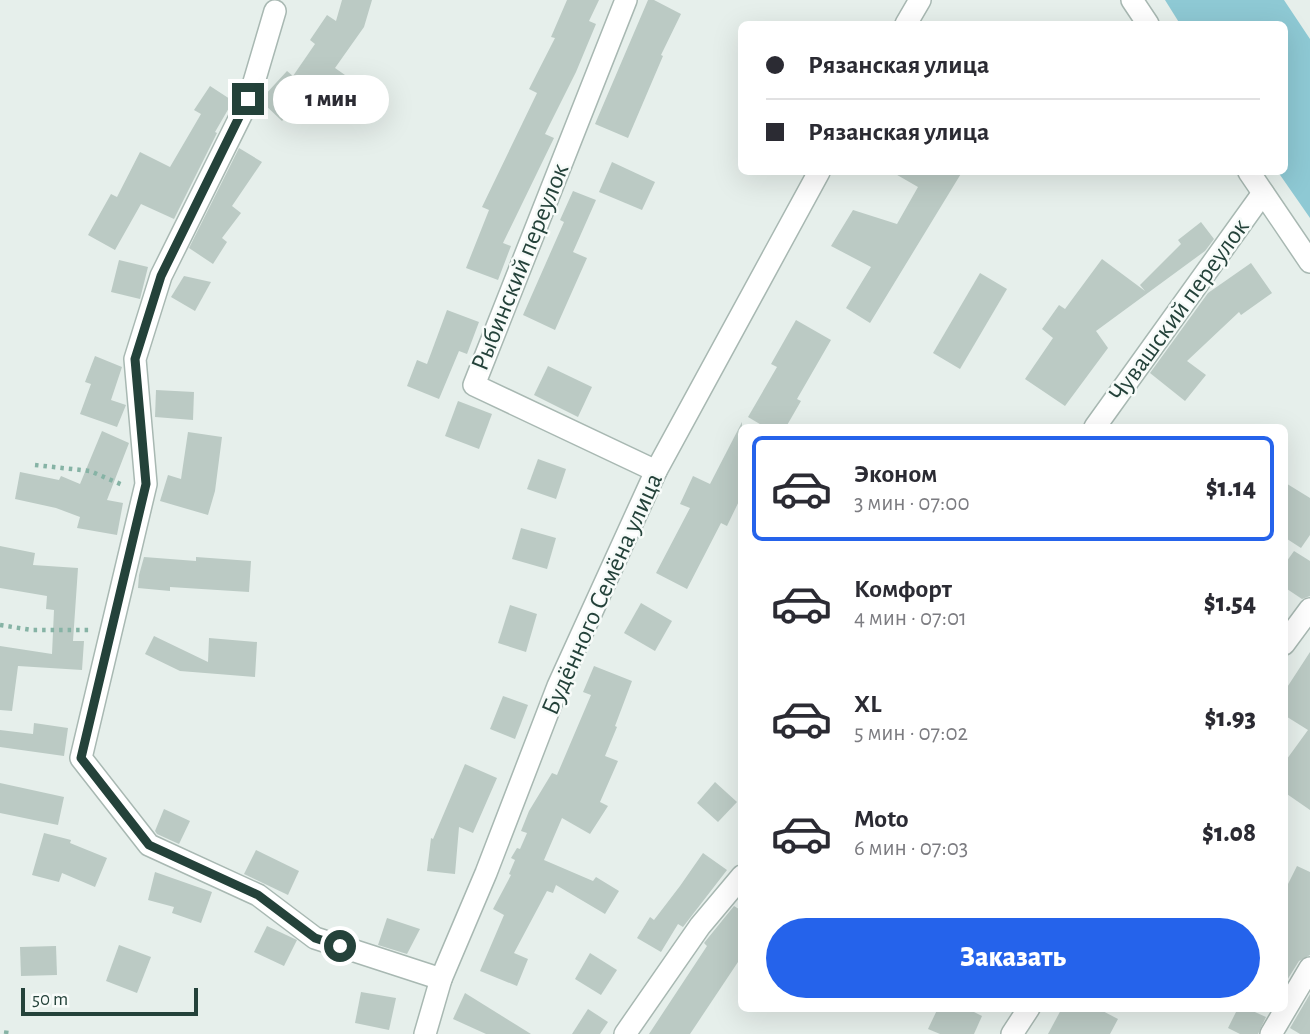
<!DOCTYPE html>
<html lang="ru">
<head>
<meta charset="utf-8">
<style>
	:root { --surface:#fff; --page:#f7f7f7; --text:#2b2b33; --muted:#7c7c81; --line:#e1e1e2; --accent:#2563eb }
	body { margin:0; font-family:"Alegreya Sans",sans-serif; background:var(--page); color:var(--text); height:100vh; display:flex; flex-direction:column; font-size:26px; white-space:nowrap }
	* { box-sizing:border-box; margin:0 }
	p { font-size:23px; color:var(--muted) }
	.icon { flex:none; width:38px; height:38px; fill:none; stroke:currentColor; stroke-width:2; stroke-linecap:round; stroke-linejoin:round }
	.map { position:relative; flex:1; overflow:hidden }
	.panel { position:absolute; left:738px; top:424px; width:550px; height:588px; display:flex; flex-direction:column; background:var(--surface); border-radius:10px; box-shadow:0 7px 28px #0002 }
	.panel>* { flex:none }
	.banner { position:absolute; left:738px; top:21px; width:550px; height:154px; border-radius:10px; box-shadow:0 7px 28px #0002; display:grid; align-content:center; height:154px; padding:0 28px; background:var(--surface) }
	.scale { position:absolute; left:21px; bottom:18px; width:177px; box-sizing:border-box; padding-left:7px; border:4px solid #24423a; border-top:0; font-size:19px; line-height:24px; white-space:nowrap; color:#24423a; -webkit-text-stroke:5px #f7fbf9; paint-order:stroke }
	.end { position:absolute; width:32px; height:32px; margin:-16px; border:9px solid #24423a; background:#fff; box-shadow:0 0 0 4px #fff }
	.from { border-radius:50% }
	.bubble { position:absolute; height:49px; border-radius:24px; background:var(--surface); box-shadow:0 7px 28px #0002; font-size:23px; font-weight:800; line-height:49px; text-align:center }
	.banner b { display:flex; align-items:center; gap:24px; height:66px; font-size:26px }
	.banner b+b { border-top:2px solid var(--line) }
	.banner i { width:18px; height:18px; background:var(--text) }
	ul { padding:12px 0 0; list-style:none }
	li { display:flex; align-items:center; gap:21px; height:105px; margin:0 14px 10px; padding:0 14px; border:4px solid transparent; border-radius:10px }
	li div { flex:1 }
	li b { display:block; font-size:26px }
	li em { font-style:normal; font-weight:800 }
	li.on { border-color:var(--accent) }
	li>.icon { width:63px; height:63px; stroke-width:1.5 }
	.cta { display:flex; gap:14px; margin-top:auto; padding:14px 28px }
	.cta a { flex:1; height:80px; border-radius:42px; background:var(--accent); color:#fff; font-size:28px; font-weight:800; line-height:80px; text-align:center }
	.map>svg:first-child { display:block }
	.water { fill:#8ec9d4 }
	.building { fill:#bbcac4 }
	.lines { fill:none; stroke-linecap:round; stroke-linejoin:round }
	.minor-casing { stroke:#a8b8b2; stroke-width:24 }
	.tertiary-casing { stroke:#a8b8b2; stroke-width:24 }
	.path { stroke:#86b3a5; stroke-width:4.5; stroke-dasharray:3.5 5; stroke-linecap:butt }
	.minor { stroke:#fff; stroke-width:21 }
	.tertiary { stroke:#fff; stroke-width:21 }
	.route { stroke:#24423a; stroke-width:9 }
	.labels { text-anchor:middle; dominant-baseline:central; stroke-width:5; stroke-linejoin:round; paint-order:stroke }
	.street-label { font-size:26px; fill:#24423a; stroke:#f7fbf9 }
</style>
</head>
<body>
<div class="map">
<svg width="1310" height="1034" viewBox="0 0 1310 1034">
	<rect width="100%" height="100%" fill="#e6efeb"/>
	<!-- water -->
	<path class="water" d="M1165 0H1284L1310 39V218L1278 172H1284V24H1180Z"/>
	<!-- building -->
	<g class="building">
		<path d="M342 0H372L364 27 335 68 355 82 343 101 318 84 282 121 262 102 264 96 287 71 293 76 315 44 310 40 327 15 336 21Z"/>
		<path d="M567 0H599L589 21 596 24 576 72 545 134 554 138 503 243 511 246 498 280 466 268 489 210 482 207 537 93 529 89 555 38 551 37Z"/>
		<path d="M648 0H654L681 14 661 55 663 56 628 138 595 124Z"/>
		<path d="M210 86 233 101 215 132 217 133 174 219 141 204 115 250 88 235 111 194 117 197 140 152 170 167 201 114 194 110Z"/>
		<path d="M239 148 262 162 232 206 241 213 222 238 227 242 213 264 189 248Z"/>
		<path d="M612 162 655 182 642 210 599 192Z"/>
		<path d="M892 172H962L870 323 846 308 871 267 831 246 853 210 897 224 918 187Z"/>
		<path d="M573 191 596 200 573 252 587 258 555 330 523 315 564 222 560 220Z"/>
		<path d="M1201 222 1214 239 1205 251 1096 331 1108 348 1065 406 1025 379 1053 338 1042 329 1059 305 1065 309 1102 259 1145 291 1140 285 1181 244 1178 240Z"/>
		<path d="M119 260 148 267 140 299 111 292Z"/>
		<path d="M1251 263 1272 293 1241 315 1239 312 1187 361 1206 375 1185 401 1150 373 1208 293Z"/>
		<path d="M980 273 1007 289 960 369 933 353Z"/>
		<path d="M184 276 211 282 195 311 171 297Z"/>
		<path d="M447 310 479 322 467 354 459 351 439 399 407 386 417 360 427 364Z"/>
		<path d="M796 320 831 340 797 399 801 401 786 427H765L748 417 777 367 771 364Z"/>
		<path d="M95 356 122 367 111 400 126 405 117 427 80 414 91 384 85 382Z"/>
		<path d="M548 366 592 387 578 417 534 395Z"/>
		<path d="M156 390 194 392 193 420 155 417Z"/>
		<path d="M458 401 492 414 479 449 445 436Z"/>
		<path d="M742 422V495L727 526 721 523 687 589 656 573 690 508 680 504 693 476 710 484Z"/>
		<path d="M102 431 129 443 107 500 123 503 117 535 77 528 80 517 56 508 15 499 20 472 59 480 61 476 80 484Z"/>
		<path d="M188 432 222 437 215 491 208 515 160 501 168 475 181 479Z"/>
		<path d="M538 459 566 469 556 499 527 489Z"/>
		<path d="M1284 482 1310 498V535L1301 548 1284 537Z"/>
		<path d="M521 528 556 538 547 569 512 559Z"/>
		<path d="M0 546 35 553 33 565 78 568 73 641H84L82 670 18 666 12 711 0 710V646L52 654 54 610 46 609 47 596 0 588Z"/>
		<path d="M1294 551 1310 561V596L1302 599 1284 587V565Z"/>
		<path d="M144 557 196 561V557L251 561 249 592 170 587V591L138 588 139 575Z"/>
		<path d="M641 603 672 621 655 651 624 633Z"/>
		<path d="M510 605 537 614 526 652 498 643Z"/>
		<path d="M154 636 208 662 209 638 257 642 255 677 180 671 145 654Z"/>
		<path d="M1310 652V810L1284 792V763L1308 730 1284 715V692Z"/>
		<path d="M594 666 632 681 615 726 617 727 605 756 618 761 600 802 608 806 590 834 562 818 544 860 593 881 596 877 619 891 605 914 556 885 553 893 547 891 514 953 528 959 517 986 480 971 504 915 493 909 511 875 509 874 515 860 511 858 517 848 520 849 527 833 521 831 529 811 552 773 557 775 591 695 583 692Z"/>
		<path d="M503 696 528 705 515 739 490 729Z"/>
		<path d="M34 723 68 728 64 756 0 747V730L33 734Z"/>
		<path d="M465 764 497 778 473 833 459 827 455 874 427 871 431 838 433 839Z"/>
		<path d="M715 782 737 802 718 822 697 803Z"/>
		<path d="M0 783 64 797 58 825 0 813Z"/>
		<path d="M164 809 190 821 179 844 157 834 155 831Z"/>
		<path d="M44 833 71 840 70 843 107 858 95 887 62 873 59 882 32 875Z"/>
		<path d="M256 850 299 871 288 895 244 874Z"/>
		<path d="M703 853 727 870 683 927 678 924 661 952 637 938 650 917 654 920 680 886Z"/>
		<path d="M1297 866 1310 872V955L1299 961 1284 985V892Z"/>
		<path d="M155 872 212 892 201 923 172 913 174 907 148 900Z"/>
		<path d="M734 906 742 911V956L690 1034H649L707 946 704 943Z"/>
		<path d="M387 918 420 929 407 954 378 945Z"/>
		<path d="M267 926 297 940 284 966 254 952Z"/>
		<path d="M119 945 151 957 137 993 106 981Z"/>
		<path d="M56 946 57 975 21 976 20 947Z"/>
		<path d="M590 953 617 970 601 995 575 979Z"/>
		<path d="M361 992 396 998 389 1030 355 1023Z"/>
		<path d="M465 993 531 1034H486L453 1019Z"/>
		<path d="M1310 994V1034H1300L1290 1028Z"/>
		<path d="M938 1008H966L982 1016 974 1034H940L928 1029Z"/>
		<path d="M1062 1008H1097L1118 1019 1110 1034H1048Z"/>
		<path d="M1238 1008H1246L1266 1017 1258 1034H1240L1228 1028Z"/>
		<path d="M588 1009 608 1022 600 1034H572Z"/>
	</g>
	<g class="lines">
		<defs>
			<g id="minor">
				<path d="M626 0 474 385 656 471"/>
				<path d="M1132 0 1148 24"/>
				<path d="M275 11 249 99 161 276 135 359 146 484 81 758 149 845 258 895 315 938 441 979"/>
				<path d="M1249 172 1310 262"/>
				<path d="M1095 427 1263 193"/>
				<path d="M1284 644 1310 609"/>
				<path d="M625 1034 700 926 742 876"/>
				<path d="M1012 1034 1029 1008"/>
				<path d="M1271 1034 1310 968"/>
			</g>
			<g id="tertiary">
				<path d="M906 24 920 0"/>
				<path d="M425 1034 441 979 486 873 558 686 656 471 819 172"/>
			</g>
		</defs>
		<!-- minor casing -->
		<use href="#minor" class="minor-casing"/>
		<!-- tertiary casing -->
		<use href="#tertiary" class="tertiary-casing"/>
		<!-- path -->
		<g class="path">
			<path d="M35 465 90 471 125 486"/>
			<path d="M0 625 32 630H90"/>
			<path d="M6 1034 7 1027"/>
		</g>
		<!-- minor -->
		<use href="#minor" class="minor"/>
		<!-- tertiary -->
		<use href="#tertiary" class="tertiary"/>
	</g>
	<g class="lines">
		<!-- route -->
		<path class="route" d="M248 99 161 276 135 359 146 484 81 758 149 845 258 895 315 938 340 946"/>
	</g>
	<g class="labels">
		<!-- street labels -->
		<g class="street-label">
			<text transform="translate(520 267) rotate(-68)">Рыбинский переулок</text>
			<text transform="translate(1179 310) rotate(-54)">Чувашский переулок</text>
			<text transform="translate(602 594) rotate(-66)">Будённого Семёна улица</text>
		</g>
	</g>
</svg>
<div class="scale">50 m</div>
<i class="end from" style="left:340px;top:946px"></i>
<i class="end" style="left:248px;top:99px"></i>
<div class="bubble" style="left:273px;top:75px;width:116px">1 мин</div>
<div class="banner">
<b><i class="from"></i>Рязанская улица</b>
<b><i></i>Рязанская улица</b>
</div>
<section class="panel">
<ul>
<li class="on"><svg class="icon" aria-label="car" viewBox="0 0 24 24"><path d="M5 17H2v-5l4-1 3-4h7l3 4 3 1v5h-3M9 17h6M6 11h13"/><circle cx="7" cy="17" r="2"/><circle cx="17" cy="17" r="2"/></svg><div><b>Эконом</b><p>3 мин · 07:00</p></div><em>$1.14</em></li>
<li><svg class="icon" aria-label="car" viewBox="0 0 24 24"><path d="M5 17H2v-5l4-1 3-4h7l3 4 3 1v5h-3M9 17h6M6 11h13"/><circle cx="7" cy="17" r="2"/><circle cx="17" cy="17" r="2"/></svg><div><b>Комфорт</b><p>4 мин · 07:01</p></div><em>$1.54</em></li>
<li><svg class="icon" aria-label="car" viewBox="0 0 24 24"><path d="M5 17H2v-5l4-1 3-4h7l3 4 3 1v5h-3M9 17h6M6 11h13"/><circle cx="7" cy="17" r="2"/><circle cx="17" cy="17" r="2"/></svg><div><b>XL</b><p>5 мин · 07:02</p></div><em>$1.93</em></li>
<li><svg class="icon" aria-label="car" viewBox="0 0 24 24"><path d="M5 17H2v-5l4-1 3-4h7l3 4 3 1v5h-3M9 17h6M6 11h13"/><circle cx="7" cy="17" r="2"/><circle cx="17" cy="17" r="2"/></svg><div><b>Moto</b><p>6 мин · 07:03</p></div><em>$1.08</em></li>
</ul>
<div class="cta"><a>Заказать</a></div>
</section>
</div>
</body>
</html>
